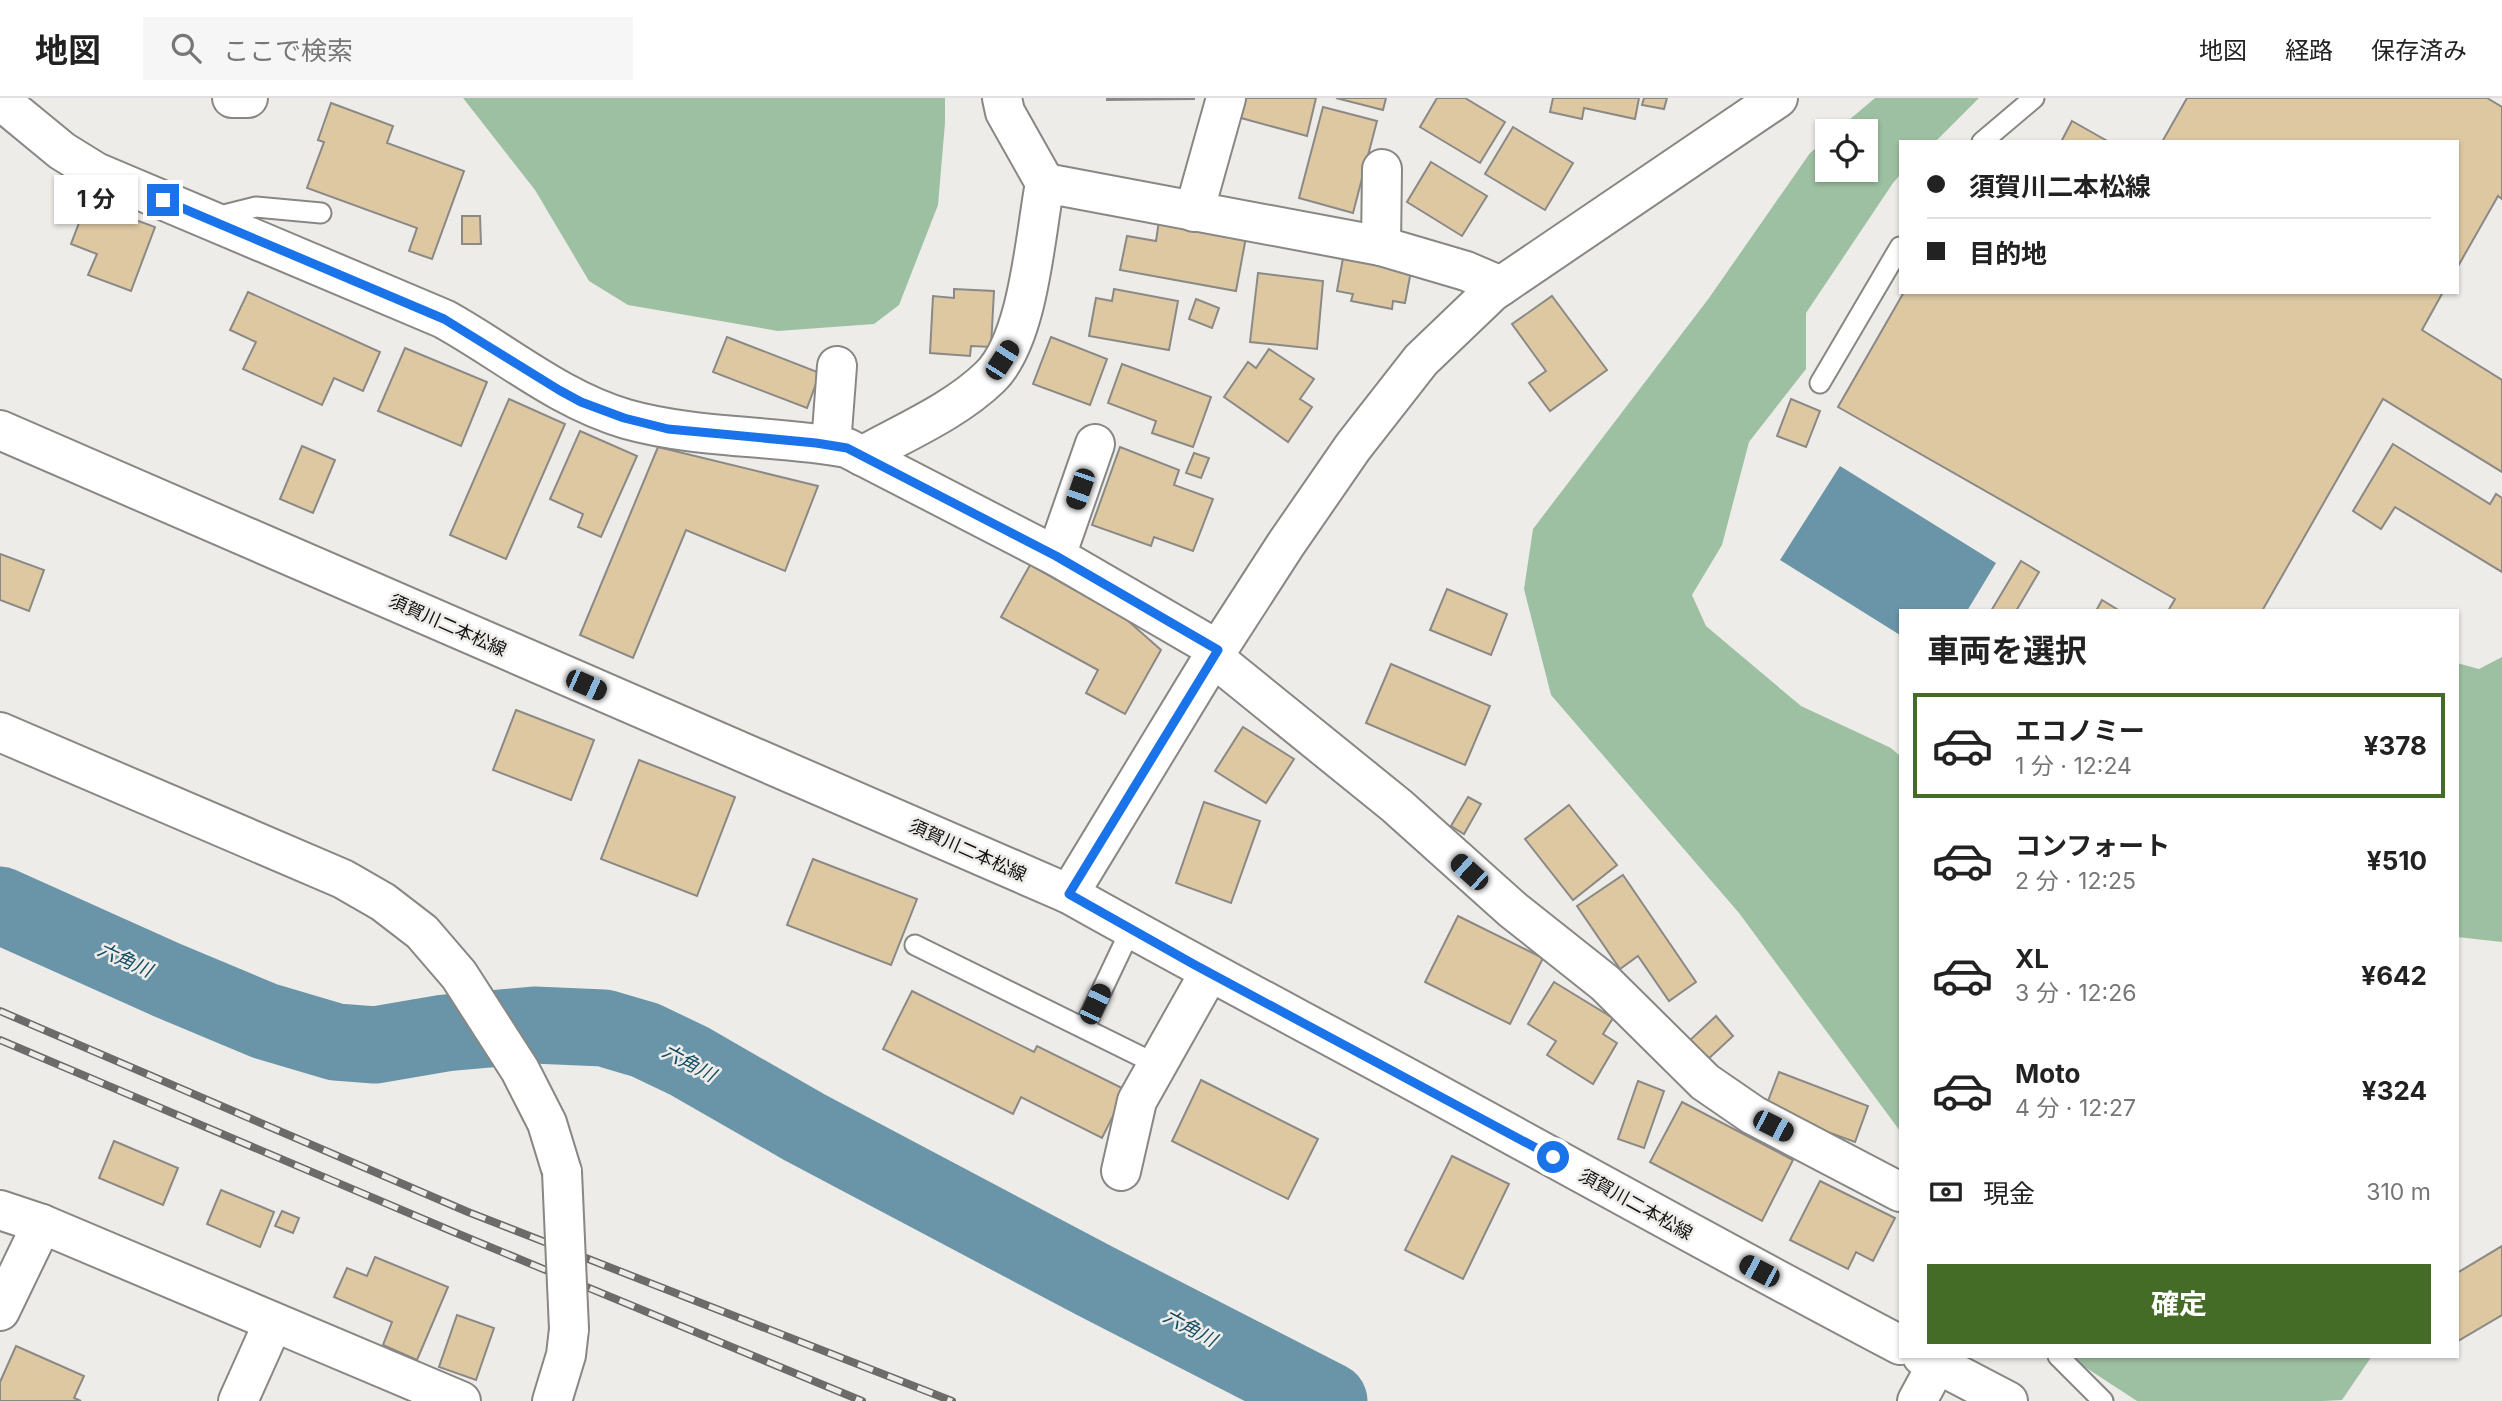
<!DOCTYPE html>
<html lang="ja">
<head>
<meta charset="utf-8">
<style>
	:root { --surface:#fff; --page:#f6f6f6; --text:#222; --muted:#767676; --line:#e0e0e0; --accent:#456c27 }
	body { margin:0; font-family:Inter,"Noto Sans JP",sans-serif; background:var(--page); color:var(--text); height:100vh; display:flex; flex-direction:column; font-size:26px; white-space:nowrap }
	* { box-sizing:border-box; margin:0 }
	p { font-size:23px; color:var(--muted) }
	.icon { flex:none; width:38px; height:38px; fill:none; stroke:currentColor; stroke-width:2; stroke-linecap:round; stroke-linejoin:round }
	.map { position:relative; flex:1; overflow:hidden }
	.panel { position:absolute; left:1899px; top:511px; width:560px; height:749px; display:flex; flex-direction:column; background:var(--surface); border-radius:0px; box-shadow:0 2px 5px #0004 }
	.panel>* { flex:none }
	.hud { position:absolute; left:1899px; top:42px; width:560px; height:154px; border-radius:0px; box-shadow:0 2px 5px #0004; display:grid; align-content:center; height:154px; padding:0 28px; background:var(--surface) }
	.tools { position:absolute; left:1815px; top:21px; display:grid; gap:14px }
	.tools a { display:grid; place-items:center; width:63px; height:63px; border-radius:0px; background:var(--surface); box-shadow:0 2px 5px #0004; font-size:35px }
	.end { position:absolute; width:32px; height:32px; margin:-16px; border:9px solid #1a73e8; background:#fff; box-shadow:0 0 0 4px #fff }
	.from { border-radius:50% }
	.bubble { position:absolute; height:49px; border-radius:0px; background:var(--surface); box-shadow:0 2px 5px #0004; font-size:23px; font-weight:700; line-height:49px; text-align:center }
	.car { position:absolute; width:21px; height:42px; margin:-21px -10px; border-radius:9px; box-shadow:0 0 5px 2px #0007; background:linear-gradient(#222 24%,#8ab4d8 0 40%,#222 0 76%,#8ab4d8 0 86%,#222 0) }
	.hud b { display:flex; align-items:center; gap:24px; height:66px; font-size:26px }
	.hud b+b { border-top:2px solid var(--line) }
	.hud i { width:18px; height:18px; background:var(--text) }
	ul { padding:0; list-style:none }
	li { display:flex; align-items:center; gap:21px; height:105px; margin:0 14px 10px; padding:0 14px; border:4px solid transparent; border-radius:0px }
	li div { flex:1 }
	li b { display:block; font-size:26px }
	li em { font-style:normal; font-weight:700 }
	li.selected { border-color:var(--accent) }
	li>.icon { width:63px; height:63px; stroke-width:1.5 }
	h2 { padding:0 28px; font-size:32px; line-height:84px }
	.pay { display:flex; align-items:center; gap:18px; height:77px; padding:0 28px; font-size:26px }
	.pay p { margin-inline-start:auto }
	.action { display:flex; gap:14px; margin-top:auto; padding:14px 28px }
	.action a { flex:1; height:80px; border-radius:0px; background:var(--accent); color:#fff; font-size:28px; font-weight:700; line-height:80px; text-align:center }
	header { display:flex; align-items:center; gap:42px; box-sizing:border-box; height:98px; padding:0 35px; background:var(--surface); border-bottom:2px solid var(--line) }
	header strong { font-size:33px }
	nav { display:flex; gap:38px; margin-inline-start:auto; font-size:24px }
	.search { width:490px; height:63px; background:var(--page); display:flex; align-items:center; gap:18px; box-sizing:border-box; padding:0 24px; border-radius:0px; color:var(--muted); font-size:26px }
	.map>svg:first-child { display:block }
	.forest { fill:#9ec0a2 }
	.water { fill:#6a95a8 }
	.lines { fill:none; stroke-linecap:round; stroke-linejoin:round }
	.river { stroke:#6a95a8; stroke-width:77 }
	.building { fill:#ddc8a2; stroke:#8b8986; stroke-width:2 }
	.lane-casing { stroke:#898784; stroke-width:23 }
	.street-casing { stroke:#898784; stroke-width:42 }
	.secondary-casing { stroke:#898784; stroke-width:42 }
	.lane { stroke:#fff; stroke-width:19 }
	.street { stroke:#fff; stroke-width:38 }
	.secondary { stroke:#fff; stroke-width:38 }
	.rail-casing { stroke:#6c6b69; stroke-width:8 }
	.rail { stroke:#eeece9; stroke-width:5; stroke-dasharray:16; stroke-linecap:butt }
	.secondary-bridge-casing { stroke:#898784; stroke-width:42; stroke-linecap:butt }
	.secondary-bridge { stroke:#fff; stroke-width:38 }
	.route { stroke:#1a73e8; stroke-width:9 }
	.labels { text-anchor:middle; dominant-baseline:central; stroke-width:5; stroke-linejoin:round; paint-order:stroke }
	.street-label { font-size:18px; fill:#11100f; stroke:#eeece9 }
	.water-label { font-size:19px; font-style:italic; fill:#114c62; stroke:#eeece9 }
</style>
</head>
<body>
<header>
<strong>地図</strong>
<div class="search"><svg class="icon" aria-label="search" viewBox="0 0 24 24"><circle cx="10" cy="10" r="6"/><path d="M15 15l6 6"/></svg>ここで検索</div>
<nav><a>地図</a><a>経路</a><a>保存済み</a></nav>
</header>
<div class="map">
<svg width="2502" height="1303" viewBox="0 0 2502 1303">
	<rect width="100%" height="100%" fill="#eeece9"/>
	<!-- forest -->
	<g class="forest">
		<path d="M463 0H945V25L938 107 899 207 874 226 778 233 628 207 589 183 535 92Z"/>
		<path d="M1875 0H1979L1935 44H1900V77L1893 85 1806 215V271L1749 344 1722 447 1692 497 1706 528 1801 608 1891 650 1900 658V1033L1739 815 1551 597 1524 491 1533 431 1709 200 1810 55 1827 41V72H1866V33H1836Z"/>
		<path d="M2502 559V844L2457 839V565L2479 571Z"/>
		<path d="M2068 1258H2372L2342 1302 2323 1303H2137Z"/>
	</g>
	<!-- water -->
	<path class="water" d="M1840 368 1996 465 1967 513H1900V537L1780 462Z"/>
	<g class="lines">
		<!-- river -->
		<path class="river" d="M0 807 167 882 265 923 336 944 375 947 445 935 534 927 604 930 645 942 689 963 804 1029 1095 1183 1329 1303"/>
	</g>
	<!-- building -->
	<g class="building">
		<path d="M1107 0H1194V1L1107 2Z"/>
		<path d="M1246 0H1316L1307 38 1241 20Z"/>
		<path d="M1336 0H1386L1383 12Z"/>
		<path d="M1437 0H1465L1505 24 1480 65 1420 29Z"/>
		<path d="M1553 0H1639L1635 21 1584 10 1582 21 1550 14Z"/>
		<path d="M1644 0H1667L1664 11 1642 7Z"/>
		<path d="M2187 0H2487L2502 9V101L2498 98 2457 170V44H2162Z"/>
		<path d="M331 5 393 28 387 45 464 73 432 161 409 153 417 130 307 90 324 44 318 42Z"/>
		<path d="M1323 9 1377 23 1353 115 1299 100Z"/>
		<path d="M2072 23 2109 44H2061Z"/>
		<path d="M1513 29 1573 65 1545 112 1485 76Z"/>
		<path d="M1431 64 1487 98 1462 138 1407 104Z"/>
		<path d="M87 104 155 129 131 193 88 177 97 156 71 146Z"/>
		<path d="M462 118H480L481 146H462Z"/>
		<path d="M1159 123 1246 139 1236 193 1120 172 1127 138 1156 143Z"/>
		<path d="M1343 160 1411 173 1405 205 1393 203 1392 211 1351 203 1353 196 1337 193Z"/>
		<path d="M1258 175 1323 183 1317 251 1250 244Z"/>
		<path d="M954 191 994 193 991 249 971 248 970 258 930 255 933 198 954 200Z"/>
		<path d="M1114 191 1178 203 1169 252 1089 238 1096 200 1112 203Z"/>
		<path d="M248 194 380 254 363 293 334 280 322 307 243 271 256 244 230 232Z"/>
		<path d="M1904 194H2443L2422 232 2502 282V374L2383 301 2262 513H2168L2175 501 1838 309Z"/>
		<path d="M1552 198 1607 272 1550 313 1529 285 1546 273 1512 226Z"/>
		<path d="M1196 201 1219 210 1212 230 1189 221Z"/>
		<path d="M727 239 820 275 807 310 713 274Z"/>
		<path d="M1051 239 1107 261 1090 307 1033 286Z"/>
		<path d="M405 250 487 284 461 348 378 313Z"/>
		<path d="M1269 251 1314 281 1300 301 1312 309 1288 344 1224 299 1248 264 1256 270Z"/>
		<path d="M1122 266 1211 299 1193 349 1152 335 1156 323 1108 305Z"/>
		<path d="M509 301 565 326 506 461 450 437Z"/>
		<path d="M1791 301 1820 313 1806 349 1777 338Z"/>
		<path d="M580 333 637 358 601 439 578 429 583 416 550 401Z"/>
		<path d="M2393 346 2490 406 2496 396 2502 400V474L2395 409 2381 431 2353 413Z"/>
		<path d="M302 348 335 362 313 415 280 401Z"/>
		<path d="M658 349 818 388 785 473 686 432 633 560 580 537Z"/>
		<path d="M1120 349 1179 372 1174 387 1213 401 1193 453 1154 439 1151 448 1092 427Z"/>
		<path d="M1194 355 1209 360 1201 380 1186 375Z"/>
		<path d="M0 456 44 472 29 513 0 502Z"/>
		<path d="M2021 463 2039 474 2016 513H1991Z"/>
		<path d="M1030 467 1126 521 1161 552 1125 616 1086 595 1098 572 1001 519Z"/>
		<path d="M1447 491 1507 516 1491 557 1430 532Z"/>
		<path d="M2102 502 2120 513H2096Z"/>
		<path d="M1391 566 1490 608 1465 667 1366 625Z"/>
		<path d="M516 612 594 642 571 702 493 672Z"/>
		<path d="M1243 629 1294 661 1266 705 1215 673Z"/>
		<path d="M639 662 735 699 697 798 601 761Z"/>
		<path d="M1468 699 1481 706 1464 736 1451 728Z"/>
		<path d="M1204 704 1260 723 1231 805 1176 785Z"/>
		<path d="M1569 707 1617 767 1573 802 1525 741Z"/>
		<path d="M813 761 917 801 891 867 787 827Z"/>
		<path d="M1623 777 1696 884 1669 903 1638 858 1620 871 1577 808Z"/>
		<path d="M1458 818 1543 860 1510 926 1425 884Z"/>
		<path d="M1554 884 1613 920 1603 936 1617 945 1593 986 1547 957 1556 943 1528 926Z"/>
		<path d="M912 893 1034 954 1037 948 1126 992 1102 1040 1021 999 1013 1016 883 951Z"/>
		<path d="M1716 918 1733 938 1706 963 1688 944Z"/>
		<path d="M1779 974 1868 1008 1855 1044 1765 1011Z"/>
		<path d="M1201 982 1318 1041 1288 1101 1172 1043Z"/>
		<path d="M1638 983 1664 993 1644 1050 1618 1041Z"/>
		<path d="M1682 1004 1793 1062 1762 1123 1650 1064Z"/>
		<path d="M114 1043 178 1070 163 1107 99 1080Z"/>
		<path d="M1452 1058 1509 1086 1463 1181 1405 1152Z"/>
		<path d="M1820 1083 1895 1120 1873 1163 1856 1154 1848 1171 1790 1142Z"/>
		<path d="M221 1092 274 1114 260 1149 207 1126Z"/>
		<path d="M282 1113 299 1120 293 1135 275 1128Z"/>
		<path d="M2502 1148V1217L2458 1243 2457 1175Z"/>
		<path d="M375 1159 448 1189 417 1262 383 1247 392 1224 334 1199 347 1170 367 1178Z"/>
		<path d="M457 1217 494 1230 476 1282 439 1269Z"/>
		<path d="M16 1248 84 1278 74 1300 81 1303H0V1284Z"/>
	</g>
	<g class="lines">
		<defs>
			<g id="lane">
				<path d="M1982 44 2034 0"/>
				<path d="M216 119 256 109 321 115"/>
				<path d="M1820 285 1900 149"/>
				<path d="M915 847 1158 967"/>
				<path d="M1084 930 1131 831"/>
				<path d="M2058 1258 2103 1303"/>
			</g>
			<g id="street">
				<path d="M232 0H248"/>
				<path d="M1002 0 1005 14 1045 85"/>
				<path d="M0 2 62 53 96 74 444 221C504 254 558 301 626 321 697 341 774 337 847 350L1056 458 1218 552"/>
				<path d="M1194 114 1226 0"/>
				<path d="M1381 148 1382 71"/>
				<path d="M831 347 837 268"/>
				<path d="M862 358C905 334 955 313 990 279 1029 241 1035 138 1045 85L1381 148 1466 173 1501 188"/>
				<path d="M1056 458 1095 346"/>
				<path d="M1213 559 1397 708 1513 812 1605 885 1705 984 1753 1017 1900 1094"/>
				<path d="M1121 1073 1137 1003 1209 875"/>
				<path d="M0 1112 42 1126 461 1303"/>
				<path d="M0 1213 42 1126"/>
				<path d="M238 1303 273 1225"/>
				<path d="M1917 1303 1937 1266"/>
			</g>
			<g id="secondary">
				<path d="M0 332 1069 796C1184 861 1301 922 1417 985 1578 1073 1738 1162 1900 1247"/>
				<path d="M0 634 343 781 383 804 422 834 459 877 520 972 547 1025 562 1074"/>
				<path d="M1069 796 1213 559 1286 446 1353 349 1421 262 1492 194 1778 0"/>
				<path d="M1922 1258 2008 1303"/>
				<path d="M552 1303 566 1257 569 1231"/>
			</g>
		</defs>
		<!-- lane casing -->
		<use href="#lane" class="lane-casing"/>
		<!-- street casing -->
		<use href="#street" class="street-casing"/>
		<!-- secondary casing -->
		<use href="#secondary" class="secondary-casing"/>
		<!-- lane -->
		<use href="#lane" class="lane"/>
		<!-- street -->
		<use href="#street" class="street"/>
		<!-- secondary -->
		<use href="#secondary" class="secondary"/>
		<defs>
			<g id="rail">
				<path d="M0 913 468 1114 952 1303"/>
				<path d="M0 942 449 1132 862 1303"/>
			</g>
		</defs>
		<!-- rail casing -->
		<use href="#rail" class="rail-casing"/>
		<!-- rail -->
		<use href="#rail" class="rail"/>
		<defs>
			<path id="secondary-bridge" d="M562 1074 569 1231"/>
		</defs>
		<!-- secondary-bridge casing -->
		<use href="#secondary-bridge" class="secondary-bridge-casing"/>
		<!-- secondary-bridge -->
		<use href="#secondary-bridge" class="secondary-bridge"/>
	</g>
	<g class="lines">
		<!-- route -->
		<path class="route" d="M163 102 444 221 559 292 581 304 624 320 668 331 816 345 847 350 1056 458 1218 552 1069 796 1195 867 1553 1059"/>
	</g>
	<g class="labels">
		<!-- street labels -->
		<g class="street-label">
			<text transform="translate(448 527) rotate(24)">須賀川二本松線</text>
			<text transform="translate(968 752) rotate(24)">須賀川二本松線</text>
			<text transform="translate(1636 1106) rotate(29)">須賀川二本松線</text>
		</g>
		<!-- water labels -->
		<g class="water-label">
			<text transform="translate(125 862) rotate(24)">六角川</text>
			<text transform="translate(689 965) rotate(28)">六角川</text>
			<text transform="translate(1190 1230) rotate(28)">六角川</text>
		</g>
	</g>
</svg>
<div class="tools">
<a><svg class="icon" aria-label="locate" viewBox="0 0 24 24"><circle cx="12" cy="12" r="6"/><path d="M12 2v4M12 18v4M2 12h4M18 12h4"/></svg></a>
</div>
<i class="end from" style="left:1553px;top:1059px"></i>
<i class="end" style="left:163px;top:102px"></i>
<div class="bubble" style="left:54px;top:77px;width:84px">1 分</div>
<i class="car" style="left:1002px;top:262px;rotate:33deg"></i>
<i class="car" style="left:1080px;top:391px;rotate:199deg"></i>
<i class="car" style="left:586px;top:587px;rotate:114deg"></i>
<i class="car" style="left:1469px;top:774px;rotate:312deg"></i>
<i class="car" style="left:1095px;top:906px;rotate:25deg"></i>
<i class="car" style="left:1773px;top:1028px;rotate:117deg"></i>
<i class="car" style="left:1759px;top:1173px;rotate:298deg"></i>
<div class="hud">
<b><i class="from"></i>須賀川二本松線</b>
<b><i></i>目的地</b>
</div>
<section class="panel">
<h2>車両を選択</h2>
<ul>
<li class="selected"><svg class="icon" aria-label="car" viewBox="0 0 24 24"><path d="M5 17H2v-5l4-1 3-4h7l3 4 3 1v5h-3M9 17h6M6 11h13"/><circle cx="7" cy="17" r="2"/><circle cx="17" cy="17" r="2"/></svg><div><b>エコノミー</b><p>1 分 · 12:24</p></div><em>¥378</em></li>
<li><svg class="icon" aria-label="car" viewBox="0 0 24 24"><path d="M5 17H2v-5l4-1 3-4h7l3 4 3 1v5h-3M9 17h6M6 11h13"/><circle cx="7" cy="17" r="2"/><circle cx="17" cy="17" r="2"/></svg><div><b>コンフォート</b><p>2 分 · 12:25</p></div><em>¥510</em></li>
<li><svg class="icon" aria-label="car" viewBox="0 0 24 24"><path d="M5 17H2v-5l4-1 3-4h7l3 4 3 1v5h-3M9 17h6M6 11h13"/><circle cx="7" cy="17" r="2"/><circle cx="17" cy="17" r="2"/></svg><div><b>XL</b><p>3 分 · 12:26</p></div><em>¥642</em></li>
<li><svg class="icon" aria-label="car" viewBox="0 0 24 24"><path d="M5 17H2v-5l4-1 3-4h7l3 4 3 1v5h-3M9 17h6M6 11h13"/><circle cx="7" cy="17" r="2"/><circle cx="17" cy="17" r="2"/></svg><div><b>Moto</b><p>4 分 · 12:27</p></div><em>¥324</em></li>
</ul>
<div class="pay"><svg class="icon" aria-label="cash" viewBox="0 0 24 24"><path d="M3 7h18v10H3z"/><circle cx="12" cy="12" r="2"/></svg>現金<p>310 m</p></div>
<div class="action"><a>確定</a></div>
</section>
</div>
</body>
</html>
